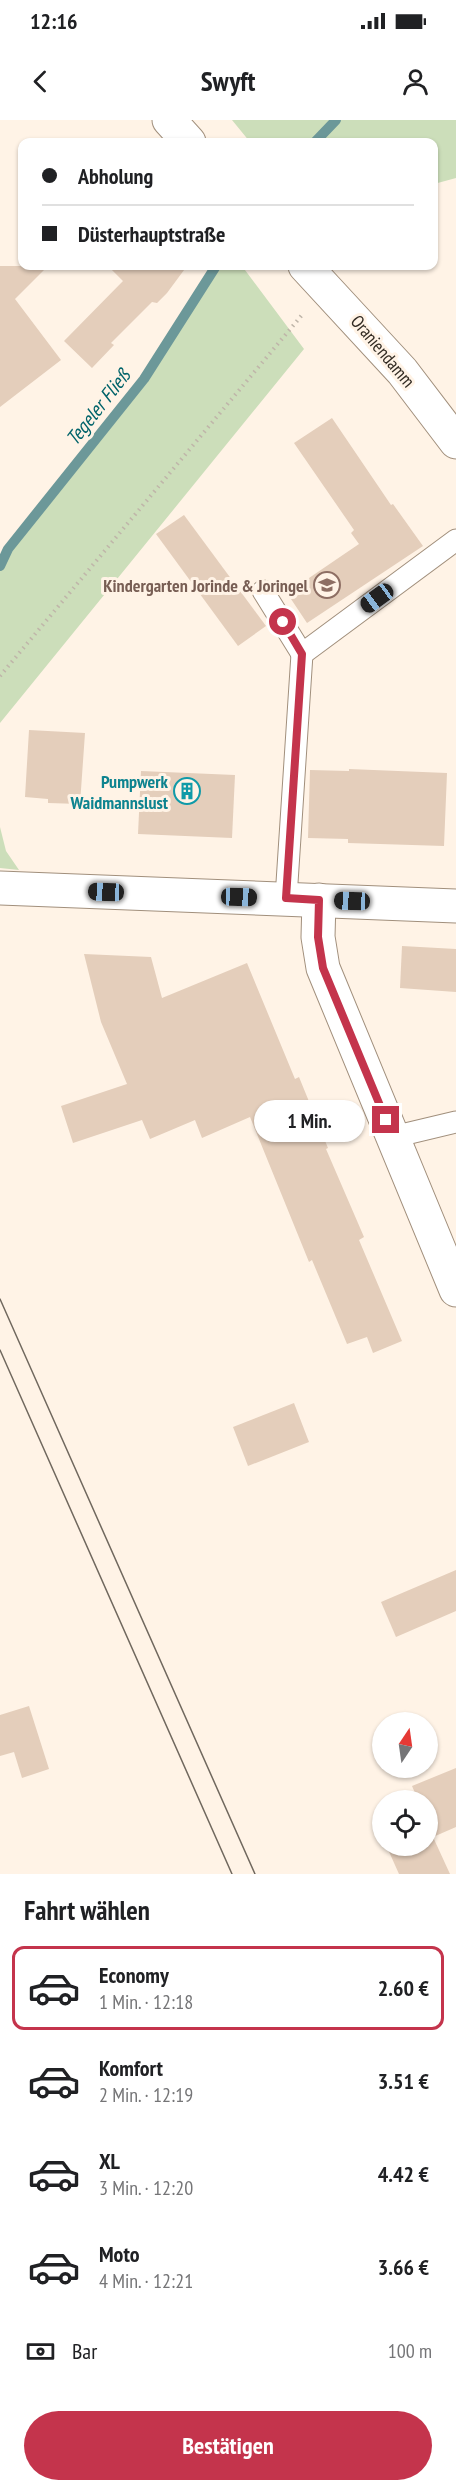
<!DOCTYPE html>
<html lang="de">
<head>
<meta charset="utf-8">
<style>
	:root { --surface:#fff; --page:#f6f6f6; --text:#202124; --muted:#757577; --line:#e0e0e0; --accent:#c4344c }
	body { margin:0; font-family:"PT Sans Narrow",sans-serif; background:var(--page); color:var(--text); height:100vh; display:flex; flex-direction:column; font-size:22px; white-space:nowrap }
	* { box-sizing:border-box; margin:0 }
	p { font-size:20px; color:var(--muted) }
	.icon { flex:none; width:33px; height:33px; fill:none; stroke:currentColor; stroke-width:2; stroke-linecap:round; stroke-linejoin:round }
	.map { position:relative; height:1754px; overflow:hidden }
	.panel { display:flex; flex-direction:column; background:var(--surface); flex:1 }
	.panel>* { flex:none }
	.banner { position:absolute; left:18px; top:18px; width:420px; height:132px; border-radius:12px; box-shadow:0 2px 4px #0004; display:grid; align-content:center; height:132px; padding:0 24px; background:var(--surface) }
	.needle { width:39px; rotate:13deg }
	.buttons { position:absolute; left:372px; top:1592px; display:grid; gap:12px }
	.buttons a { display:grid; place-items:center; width:66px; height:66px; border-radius:50%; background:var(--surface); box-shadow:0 2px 4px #0004; font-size:30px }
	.end { position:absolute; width:27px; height:27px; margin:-14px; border:8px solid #c4344c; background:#fff; box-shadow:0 0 0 3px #fff }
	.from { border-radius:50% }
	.bubble { position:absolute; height:42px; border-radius:21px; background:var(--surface); box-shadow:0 2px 4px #0004; font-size:20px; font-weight:700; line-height:42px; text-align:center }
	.car { position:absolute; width:18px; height:36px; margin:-18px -9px; border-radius:8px; box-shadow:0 0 4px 2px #0007; background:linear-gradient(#222 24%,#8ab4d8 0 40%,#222 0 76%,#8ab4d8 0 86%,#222 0) }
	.banner b { display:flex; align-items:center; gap:21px; height:57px; font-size:22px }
	.banner b+b { border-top:2px solid var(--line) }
	.banner i { width:15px; height:15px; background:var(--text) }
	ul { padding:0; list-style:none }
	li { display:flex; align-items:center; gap:18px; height:84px; margin:0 12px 9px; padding:0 12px; border:3px solid transparent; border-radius:12px }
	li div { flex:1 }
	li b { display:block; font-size:22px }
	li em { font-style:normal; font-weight:700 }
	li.current { border-color:var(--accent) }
	li>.icon { width:54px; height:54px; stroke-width:1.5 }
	h2 { padding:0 24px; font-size:27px; line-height:72px }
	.pay { display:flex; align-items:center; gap:15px; height:66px; padding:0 24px; font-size:22px }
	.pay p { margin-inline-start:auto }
	.cta { display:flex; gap:12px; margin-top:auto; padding:12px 24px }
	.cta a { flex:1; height:69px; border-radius:36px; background:var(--accent); color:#fff; font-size:24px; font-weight:700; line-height:69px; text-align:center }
	.status { display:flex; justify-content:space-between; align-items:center; height:42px; padding:0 30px; background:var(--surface); direction:ltr }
	.status svg { height:16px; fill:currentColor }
	header { display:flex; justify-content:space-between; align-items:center; height:78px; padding:0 24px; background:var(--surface); font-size:27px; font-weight:700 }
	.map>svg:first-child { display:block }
	.green { fill:#ccdeba }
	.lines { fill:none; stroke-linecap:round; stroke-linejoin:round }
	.stream { stroke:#6c9899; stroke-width:10 }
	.building { fill:#e4cebb }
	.lane-casing { stroke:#a18f7c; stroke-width:23 }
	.street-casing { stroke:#a18f7c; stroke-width:35 }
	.primary-casing { stroke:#a18f7c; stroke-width:35 }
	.path { stroke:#bfb5a9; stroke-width:4; stroke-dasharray:1.5 4.5; stroke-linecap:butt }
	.lane { stroke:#fff; stroke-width:21 }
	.street { stroke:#fff; stroke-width:33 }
	.primary { stroke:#fff; stroke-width:33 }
	.tram { stroke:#70685e; stroke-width:1.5 }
	.route { stroke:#c4344c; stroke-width:8 }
	.labels { text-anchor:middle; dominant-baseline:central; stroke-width:6; stroke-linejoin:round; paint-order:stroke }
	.street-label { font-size:18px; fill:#322b23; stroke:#fff3e6 }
	.education-label { font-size:18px; font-weight:bold; fill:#785e54; stroke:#fff3e6; text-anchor:end }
	.culture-label { font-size:18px; font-weight:bold; fill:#0d838f; stroke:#fff3e6; text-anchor:end }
	.water-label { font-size:20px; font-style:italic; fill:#00636a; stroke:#fff3e6 }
</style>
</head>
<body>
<div class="status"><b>12:16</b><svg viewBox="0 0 49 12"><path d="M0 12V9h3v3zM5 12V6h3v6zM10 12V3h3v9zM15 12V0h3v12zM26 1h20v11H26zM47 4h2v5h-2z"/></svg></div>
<header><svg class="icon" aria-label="back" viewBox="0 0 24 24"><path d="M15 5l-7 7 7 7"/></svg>Swyft<svg class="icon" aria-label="person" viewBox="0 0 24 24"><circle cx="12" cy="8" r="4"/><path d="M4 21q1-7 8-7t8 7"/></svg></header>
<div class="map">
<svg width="456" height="1754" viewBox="0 0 456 1754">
	<rect width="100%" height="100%" fill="#fff3e6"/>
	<!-- green -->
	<g class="green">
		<path d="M232 0H456V58L434 64V22H250Z"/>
		<path d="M216 146H242L304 229 0 603V446L7 429 144 259Z"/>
		<path d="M0 707 6 731 19 750 0 748Z"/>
	</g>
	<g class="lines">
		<!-- stream -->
		<g class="stream">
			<path d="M315 22 336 0"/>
			<path d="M0 446 8 429 144 259 216 146"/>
		</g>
	</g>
	<!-- building -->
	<g class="building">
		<path d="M0 146H48L15 179 61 240 0 287Z"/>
		<path d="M108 146H187L167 173 157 183 152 182 111 223 114 225 92 248 64 221 123 161Z"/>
		<path d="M332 298 391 385 393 384 423 426 307 503 287 473 359 424 351 413 354 410 294 323Z"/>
		<path d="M184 395 266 506 238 526 156 414Z"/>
		<path d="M29 610 85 613 80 684 48 683V679L25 677Z"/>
		<path d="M349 649 447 653 444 726 348 723V719L308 718 310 650 349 651Z"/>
		<path d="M141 651 235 655 232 718 138 714Z"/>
		<path d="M402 826 456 829V872L400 868Z"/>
		<path d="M84 834 151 837 162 878 247 843 295 959 299 957 328 1028 326 1029 364 1117 359 1120 402 1221 373 1233 367 1217 347 1224 312 1140 309 1142 250 997 202 1018 195 1000 150 1019 142 1000 73 1023 61 986 127 964 101 902Z"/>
		<path d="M294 1283 309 1322 248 1346 233 1307Z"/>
		<path d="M456 1450V1491L396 1517 381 1482Z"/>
		<path d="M29 1586 49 1649 22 1658 14 1632 0 1636V1595Z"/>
		<path d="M456 1648V1707L433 1717 450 1754H399L386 1725H428V1680H418L412 1666Z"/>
	</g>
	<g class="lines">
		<defs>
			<g id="lane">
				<path d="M263 471 302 534 456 420"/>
				<path d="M286 778 302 534"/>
				<path d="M393 1017 456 1002"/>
			</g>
			<g id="street">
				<path d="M0 768 456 786"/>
				<path d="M319 780 318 817 323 848 456 1170"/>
			</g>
			<g id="primary">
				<path d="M169 0 189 22"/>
				<path d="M305 146 402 251 456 322"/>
			</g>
		</defs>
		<!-- lane casing -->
		<use href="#lane" class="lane-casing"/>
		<!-- street casing -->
		<use href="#street" class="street-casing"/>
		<!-- primary casing -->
		<use href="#primary" class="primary-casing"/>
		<!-- path -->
		<path class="path" d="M0 556 302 195"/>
		<!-- lane -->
		<use href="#lane" class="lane"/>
		<!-- street -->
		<use href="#street" class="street"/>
		<!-- primary -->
		<use href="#primary" class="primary"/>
		<!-- tram -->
		<g class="tram">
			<path d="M0 1179 255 1754"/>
			<path d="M0 1230 232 1754"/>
		</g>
	</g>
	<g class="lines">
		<!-- route -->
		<path class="route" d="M283 502 302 534 286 778 319 780 318 817 323 848 386 1000"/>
	</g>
	<!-- icons -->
	<defs>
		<symbol id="school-ring" viewBox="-11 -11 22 22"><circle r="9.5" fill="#fff3e6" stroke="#8d6e63" stroke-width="1.5"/><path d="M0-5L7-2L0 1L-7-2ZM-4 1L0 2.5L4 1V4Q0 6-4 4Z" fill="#8d6e63"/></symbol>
		<symbol id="building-ring" viewBox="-11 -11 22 22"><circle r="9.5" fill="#fff3e6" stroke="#0f9aa8" stroke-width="1.5"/><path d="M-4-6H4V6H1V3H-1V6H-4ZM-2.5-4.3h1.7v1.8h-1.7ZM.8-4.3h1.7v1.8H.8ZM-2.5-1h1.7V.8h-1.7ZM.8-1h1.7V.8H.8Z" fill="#0f9aa8"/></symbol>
	</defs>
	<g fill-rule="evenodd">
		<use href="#school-ring" x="312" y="450" width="30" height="30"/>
		<use href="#building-ring" x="172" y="656" width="30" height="30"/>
	</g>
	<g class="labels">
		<!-- street labels -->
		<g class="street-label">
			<text transform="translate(383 231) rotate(50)">Oraniendamm</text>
		</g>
		<!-- education labels -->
		<g class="education-label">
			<text x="308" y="465">Kindergarten Jorinde &amp; Joringel</text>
		</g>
		<!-- culture labels -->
		<g class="culture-label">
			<text x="168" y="661">Pumpwerk<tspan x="168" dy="21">Waidmannslust</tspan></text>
		</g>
		<!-- water labels -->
		<g class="water-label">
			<text transform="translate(98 287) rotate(-52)">Tegeler Fließ</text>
		</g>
	</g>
</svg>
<div class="buttons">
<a><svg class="needle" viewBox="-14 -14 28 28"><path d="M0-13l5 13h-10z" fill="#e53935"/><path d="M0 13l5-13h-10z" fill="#757577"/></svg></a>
<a><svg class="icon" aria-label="locate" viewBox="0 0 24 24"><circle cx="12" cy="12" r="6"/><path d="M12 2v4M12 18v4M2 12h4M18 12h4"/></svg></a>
</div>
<i class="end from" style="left:283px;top:502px"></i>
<i class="end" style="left:386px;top:1000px"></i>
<div class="bubble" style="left:254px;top:980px;width:111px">1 Min.</div>
<i class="car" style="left:377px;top:478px;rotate:234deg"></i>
<i class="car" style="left:106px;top:772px;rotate:272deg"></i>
<i class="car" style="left:239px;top:777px;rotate:92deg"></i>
<i class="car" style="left:352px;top:781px;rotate:272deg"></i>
<div class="banner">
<b><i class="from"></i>Abholung</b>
<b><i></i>Düsterhauptstraße</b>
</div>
</div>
<section class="panel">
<h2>Fahrt wählen</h2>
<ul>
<li class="current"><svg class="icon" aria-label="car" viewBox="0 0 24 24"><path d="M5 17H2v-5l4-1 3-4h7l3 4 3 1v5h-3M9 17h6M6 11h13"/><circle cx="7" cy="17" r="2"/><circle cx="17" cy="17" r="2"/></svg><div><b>Economy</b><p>1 Min. · 12:18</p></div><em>2.60 €</em></li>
<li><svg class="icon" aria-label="car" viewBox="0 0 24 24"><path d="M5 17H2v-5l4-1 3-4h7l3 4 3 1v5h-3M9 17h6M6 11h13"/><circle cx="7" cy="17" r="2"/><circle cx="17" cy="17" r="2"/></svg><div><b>Komfort</b><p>2 Min. · 12:19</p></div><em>3.51 €</em></li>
<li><svg class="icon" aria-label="car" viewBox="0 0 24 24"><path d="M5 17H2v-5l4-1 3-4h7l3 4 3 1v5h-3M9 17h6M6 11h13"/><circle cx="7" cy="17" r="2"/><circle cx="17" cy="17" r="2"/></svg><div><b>XL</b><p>3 Min. · 12:20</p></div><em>4.42 €</em></li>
<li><svg class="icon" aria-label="car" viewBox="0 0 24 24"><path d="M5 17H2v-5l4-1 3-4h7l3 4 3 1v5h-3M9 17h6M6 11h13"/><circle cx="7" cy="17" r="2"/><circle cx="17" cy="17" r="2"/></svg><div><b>Moto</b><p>4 Min. · 12:21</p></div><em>3.66 €</em></li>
</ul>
<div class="pay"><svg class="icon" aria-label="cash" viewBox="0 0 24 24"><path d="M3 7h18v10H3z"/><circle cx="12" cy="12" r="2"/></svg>Bar<p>100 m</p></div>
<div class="cta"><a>Bestätigen</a></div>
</section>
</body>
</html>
